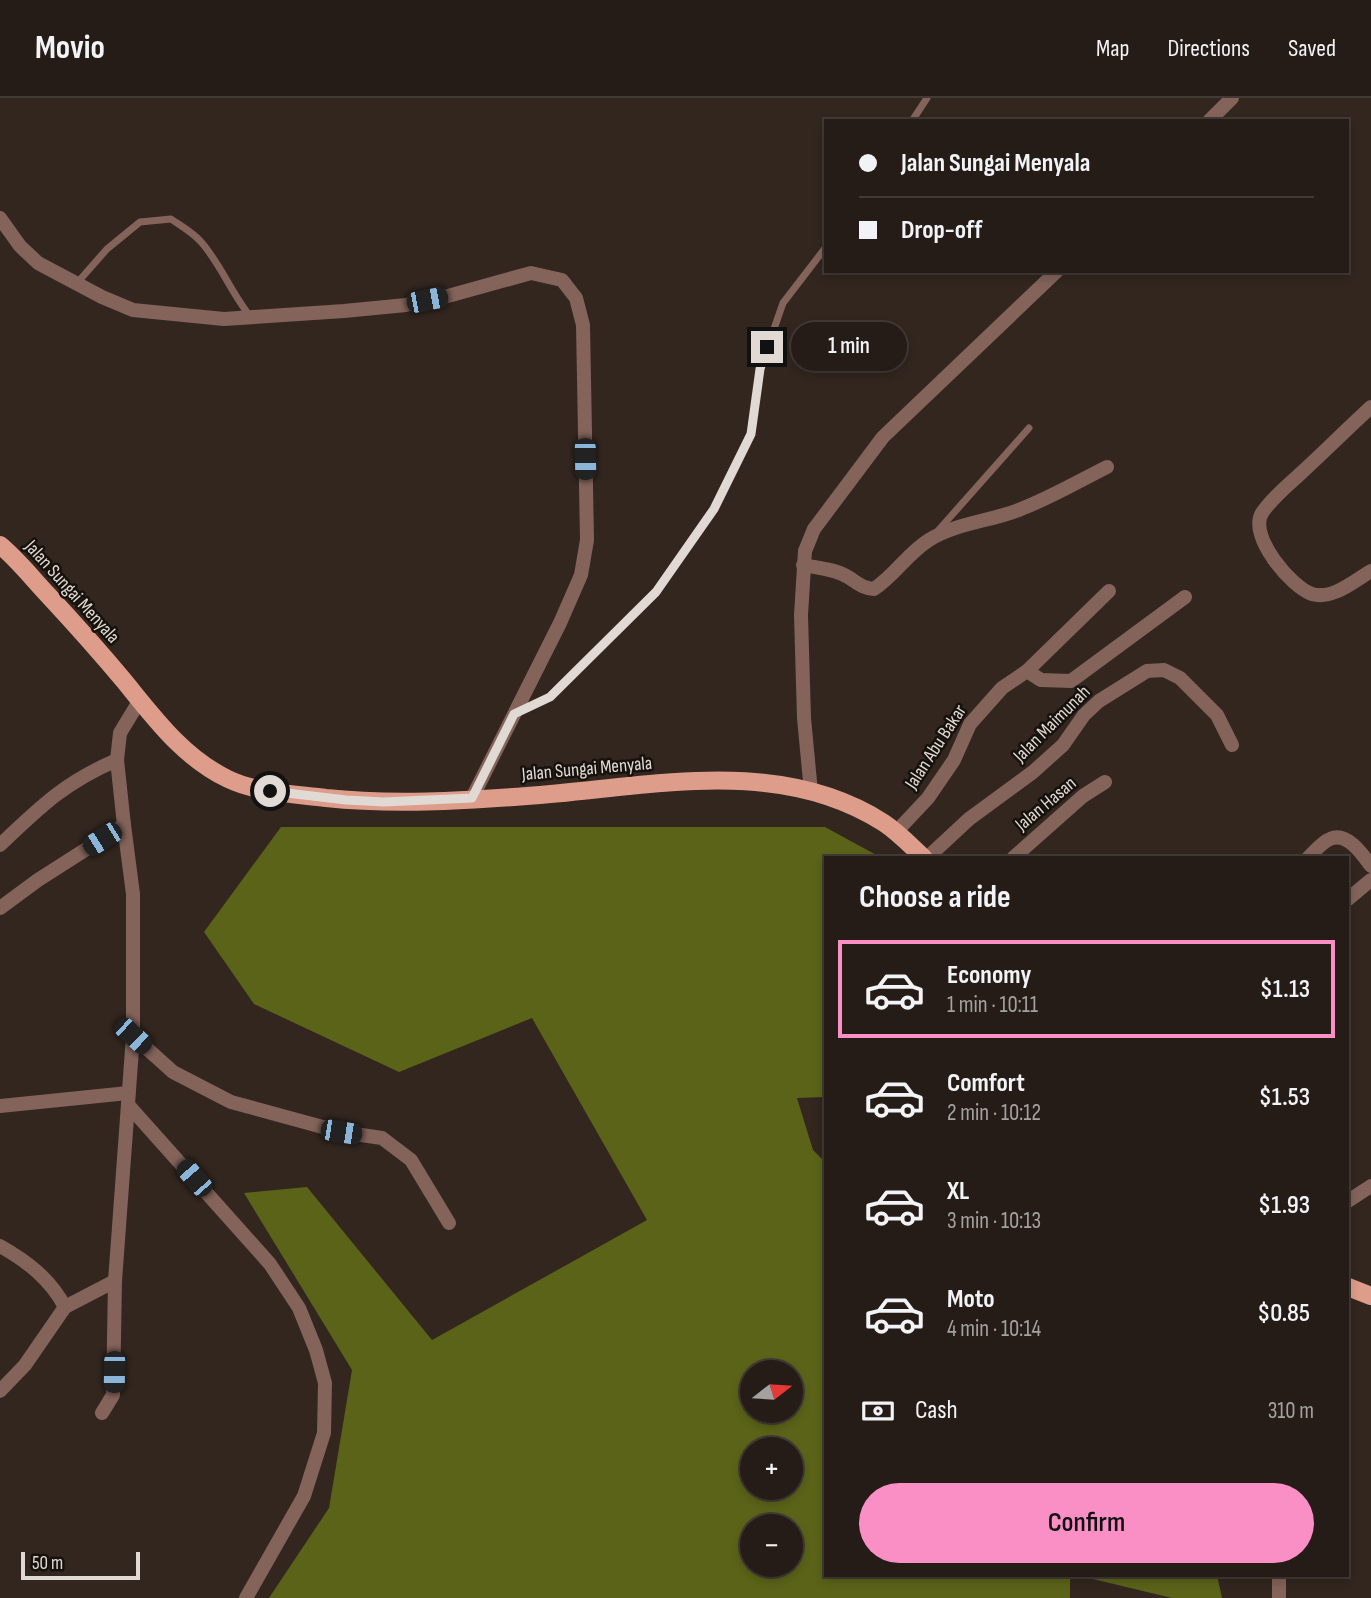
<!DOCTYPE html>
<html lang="en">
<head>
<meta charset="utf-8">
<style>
	:root { --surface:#261c17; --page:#2e2520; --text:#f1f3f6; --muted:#a4a1a1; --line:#423a36; --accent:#fa8fc6 }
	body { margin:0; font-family:"Sofia Sans Condensed",sans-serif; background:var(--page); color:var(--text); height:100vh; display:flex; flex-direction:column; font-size:26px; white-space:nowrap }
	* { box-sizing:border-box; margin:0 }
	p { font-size:23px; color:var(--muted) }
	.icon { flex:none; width:38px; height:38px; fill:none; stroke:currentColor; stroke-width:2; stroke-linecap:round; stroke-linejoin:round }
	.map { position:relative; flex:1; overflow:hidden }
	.sheet { position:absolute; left:824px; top:758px; width:525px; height:721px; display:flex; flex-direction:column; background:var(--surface); border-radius:0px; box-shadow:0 4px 10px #0003,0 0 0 2px var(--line) }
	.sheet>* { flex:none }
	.top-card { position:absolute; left:824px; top:21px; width:525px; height:154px; border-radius:0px; box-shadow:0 4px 10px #0003,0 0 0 2px var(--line); display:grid; align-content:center; height:154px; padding:0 35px; background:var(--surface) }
	.needle { width:46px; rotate:73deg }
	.tools { position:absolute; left:740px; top:1262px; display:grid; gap:14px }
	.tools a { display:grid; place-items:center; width:63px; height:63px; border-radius:50%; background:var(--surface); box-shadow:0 4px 10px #0003,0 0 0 2px var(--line); font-size:35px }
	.scale { position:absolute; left:21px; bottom:18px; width:119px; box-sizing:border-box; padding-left:7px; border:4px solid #e0d9d4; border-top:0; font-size:19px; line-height:24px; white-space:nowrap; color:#e0d9d4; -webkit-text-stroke:5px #16110d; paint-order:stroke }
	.end { position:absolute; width:32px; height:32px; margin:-16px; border:9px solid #e0d9d4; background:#111; box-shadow:0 0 0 4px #111 }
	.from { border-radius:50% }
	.bubble { position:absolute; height:49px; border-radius:24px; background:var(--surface); box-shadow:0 4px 10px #0003,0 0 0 2px var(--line); font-size:23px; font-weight:600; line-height:49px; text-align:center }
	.car { position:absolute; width:21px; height:42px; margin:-21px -10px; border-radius:9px; box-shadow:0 0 5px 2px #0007; background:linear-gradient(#222 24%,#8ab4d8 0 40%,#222 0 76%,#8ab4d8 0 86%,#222 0) }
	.top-card b { display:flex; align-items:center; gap:24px; height:66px; font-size:26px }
	.top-card b+b { border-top:2px solid var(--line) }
	.top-card i { width:18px; height:18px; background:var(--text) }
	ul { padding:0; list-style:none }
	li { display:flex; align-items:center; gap:21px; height:98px; margin:0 14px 10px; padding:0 21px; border:4px solid transparent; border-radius:0px }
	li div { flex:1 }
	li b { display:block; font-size:26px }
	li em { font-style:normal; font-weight:600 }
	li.current { border-color:var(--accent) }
	li>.icon { width:63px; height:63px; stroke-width:1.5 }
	h2 { padding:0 35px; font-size:32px; line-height:84px }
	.pay { display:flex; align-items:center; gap:18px; height:77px; padding:0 35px; font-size:26px }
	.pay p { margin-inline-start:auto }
	.primary-button { display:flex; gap:14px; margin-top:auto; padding:14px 35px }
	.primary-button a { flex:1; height:80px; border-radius:42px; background:var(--accent); color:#111; font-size:28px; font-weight:600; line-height:80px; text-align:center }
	header { display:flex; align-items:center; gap:42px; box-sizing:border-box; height:98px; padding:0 35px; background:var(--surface); border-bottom:2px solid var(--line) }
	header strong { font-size:33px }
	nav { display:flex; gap:38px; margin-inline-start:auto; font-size:24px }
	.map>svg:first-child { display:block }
	.forest { fill:#5a6318; fill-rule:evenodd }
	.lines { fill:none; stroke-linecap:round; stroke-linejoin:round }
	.lane { stroke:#83635a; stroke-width:7 }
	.street { stroke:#83635a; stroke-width:14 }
	.primary { stroke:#de9c8a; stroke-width:18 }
	.route { stroke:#e0d9d4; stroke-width:9 }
	.labels { text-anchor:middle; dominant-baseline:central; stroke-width:5; stroke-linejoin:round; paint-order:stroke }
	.street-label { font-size:19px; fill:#e0d9d4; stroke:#16110d }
</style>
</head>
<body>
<header>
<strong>Movio</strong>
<nav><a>Map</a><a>Directions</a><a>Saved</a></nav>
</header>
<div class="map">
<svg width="1371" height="1500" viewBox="0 0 1371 1500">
	<rect width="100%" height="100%" fill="#32261f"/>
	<!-- forest -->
	<g class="forest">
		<path d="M281 729H825L880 759 826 760V999L797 1000 813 1052 826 1065V1477H1070V1500H269L329 1410 352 1272 244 1095 307 1089 432 1242 647 1122 532 920 399 974 254 906 204 834ZM752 1274H791V1312H752ZM752 1351H791V1390H752ZM752 1428H791V1466H752Z"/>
		<path d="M1076 1477H1217L1222 1500H1172Z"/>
	</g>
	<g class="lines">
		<!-- lane -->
		<g class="lane">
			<path d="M912 23 927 0"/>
			<path d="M77 185 107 151 140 124 171 121C181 128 194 135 202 145 221 167 232 196 250 218"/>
			<path d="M936 435 1029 330"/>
			<path d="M518 614 550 599 656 493 714 411 751 336 760 271 783 205 826 149"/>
		</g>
		<!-- street -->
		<g class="street">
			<path d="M1209 23 1232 0"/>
			<path d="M0 120 20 148 38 165 102 199 133 212 224 221 344 213 406 207 448 198 531 175 562 182 576 200 583 227 587 442 581 477 560 525 472 700"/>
			<path d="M1371 309C1347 331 1324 354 1300 376 1287 388 1272 400 1262 415 1248 438 1291 489 1312 496 1333 502 1354 483 1371 473"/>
			<path d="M803 467C818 470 835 471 848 479 858 485 862 490 874 491 895 477 908 455 929 442 956 425 992 423 1021 411 1050 400 1079 383 1107 369"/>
			<path d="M1027 573 1109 493"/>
			<path d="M811 694 804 620 801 517 805 453 814 431 883 339 1057 173"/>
			<path d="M896 734 928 700 954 662 970 626 1002 590 1027 573 1041 582 1071 583 1185 499"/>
			<path d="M0 747C40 709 65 684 117 662"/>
			<path d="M927 760 969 721 1033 674 1063 647 1084 617 1099 603 1147 573 1164 572 1180 580 1217 617 1232 647"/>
			<path d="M1013 760 1083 698 1105 684"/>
			<path d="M1308 760C1314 754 1322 744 1330 741 1347 733 1363 757 1371 768"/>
			<path d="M1348 801 1371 782"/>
			<path d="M0 810 38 782 124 727 117 662 120 635 140 602"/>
			<path d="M133 938 173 974 231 1004 341 1034 382 1040 411 1062 449 1125"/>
			<path d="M0 1008 128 995"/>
			<path d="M129 1008 270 1166 299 1210 316 1252 325 1285 324 1335 304 1398 246 1500"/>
			<path d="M1348 1103 1371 1088"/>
			<path d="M0 1148C27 1163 50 1181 65 1209"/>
			<path d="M0 1293 25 1267 65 1209 115 1183"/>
			<path d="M102 1315 113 1297 115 1183 133 938V796L124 727"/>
			<path d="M1279 1477V1500"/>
		</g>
		<!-- primary -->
		<g class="primary">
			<path d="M0 447C18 462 32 480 48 497 74 525 100 554 125 584 155 621 184 660 228 681 257 695 295 696 326 700 392 707 461 703 527 698 645 690 777 656 884 725 899 735 911 748 924 760"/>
			<path d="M1348 1189 1371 1198"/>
		</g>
	</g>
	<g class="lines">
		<!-- route -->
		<path class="route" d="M270 693 346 702 384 704 472 700 514 616 550 599 656 494 714 411 751 336 760 271 767 249"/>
	</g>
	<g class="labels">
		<!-- street labels -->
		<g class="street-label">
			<text transform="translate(72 494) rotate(48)">Jalan Sungai Menyala</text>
			<text transform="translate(1052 626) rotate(-45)">Jalan Maimunah</text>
			<text transform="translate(936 649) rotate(-57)">Jalan Abu Bakar</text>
			<text transform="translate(587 671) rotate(-5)">Jalan Sungai Menyala</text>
			<text transform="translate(1046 706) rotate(-40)">Jalan Hasan</text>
		</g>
	</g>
</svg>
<div class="tools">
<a><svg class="needle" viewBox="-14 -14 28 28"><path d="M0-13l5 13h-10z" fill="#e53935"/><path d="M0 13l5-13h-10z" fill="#a4a1a1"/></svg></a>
<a>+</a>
<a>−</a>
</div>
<div class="scale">50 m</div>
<i class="end from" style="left:270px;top:693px"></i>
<i class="end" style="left:767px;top:249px"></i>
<div class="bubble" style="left:791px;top:224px;width:116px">1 min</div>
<i class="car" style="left:427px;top:202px;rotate:79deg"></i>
<i class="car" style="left:585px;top:361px;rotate:179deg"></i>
<i class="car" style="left:102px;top:741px;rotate:238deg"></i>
<i class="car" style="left:133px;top:938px;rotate:133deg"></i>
<i class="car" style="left:341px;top:1034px;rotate:99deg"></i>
<i class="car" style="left:194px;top:1080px;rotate:319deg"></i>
<i class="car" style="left:114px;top:1274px;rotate:181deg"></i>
<div class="top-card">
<b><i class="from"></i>Jalan Sungai Menyala</b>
<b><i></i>Drop-off</b>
</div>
<section class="sheet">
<h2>Choose a ride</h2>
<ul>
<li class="current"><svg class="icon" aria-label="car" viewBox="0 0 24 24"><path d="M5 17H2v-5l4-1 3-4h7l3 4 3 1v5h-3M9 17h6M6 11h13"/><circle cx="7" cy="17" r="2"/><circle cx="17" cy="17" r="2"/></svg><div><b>Economy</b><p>1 min · 10:11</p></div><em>$1.13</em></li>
<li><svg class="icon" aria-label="car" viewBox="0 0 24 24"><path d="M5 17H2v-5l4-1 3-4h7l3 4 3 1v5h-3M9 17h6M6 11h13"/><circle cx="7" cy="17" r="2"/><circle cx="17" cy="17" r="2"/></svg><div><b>Comfort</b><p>2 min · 10:12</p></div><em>$1.53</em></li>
<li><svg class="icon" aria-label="car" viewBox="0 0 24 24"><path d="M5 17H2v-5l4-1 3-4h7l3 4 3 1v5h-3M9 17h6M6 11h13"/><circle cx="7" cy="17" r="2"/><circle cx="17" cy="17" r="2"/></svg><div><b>XL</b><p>3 min · 10:13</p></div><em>$1.93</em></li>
<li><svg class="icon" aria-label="car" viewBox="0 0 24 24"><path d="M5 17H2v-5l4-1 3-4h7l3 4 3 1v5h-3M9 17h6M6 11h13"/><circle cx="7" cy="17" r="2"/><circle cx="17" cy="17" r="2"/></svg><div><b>Moto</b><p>4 min · 10:14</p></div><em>$0.85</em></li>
</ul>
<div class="pay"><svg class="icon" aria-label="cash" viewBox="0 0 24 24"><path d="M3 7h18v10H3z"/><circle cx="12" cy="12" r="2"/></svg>Cash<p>310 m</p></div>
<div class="primary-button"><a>Confirm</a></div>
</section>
</div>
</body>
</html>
